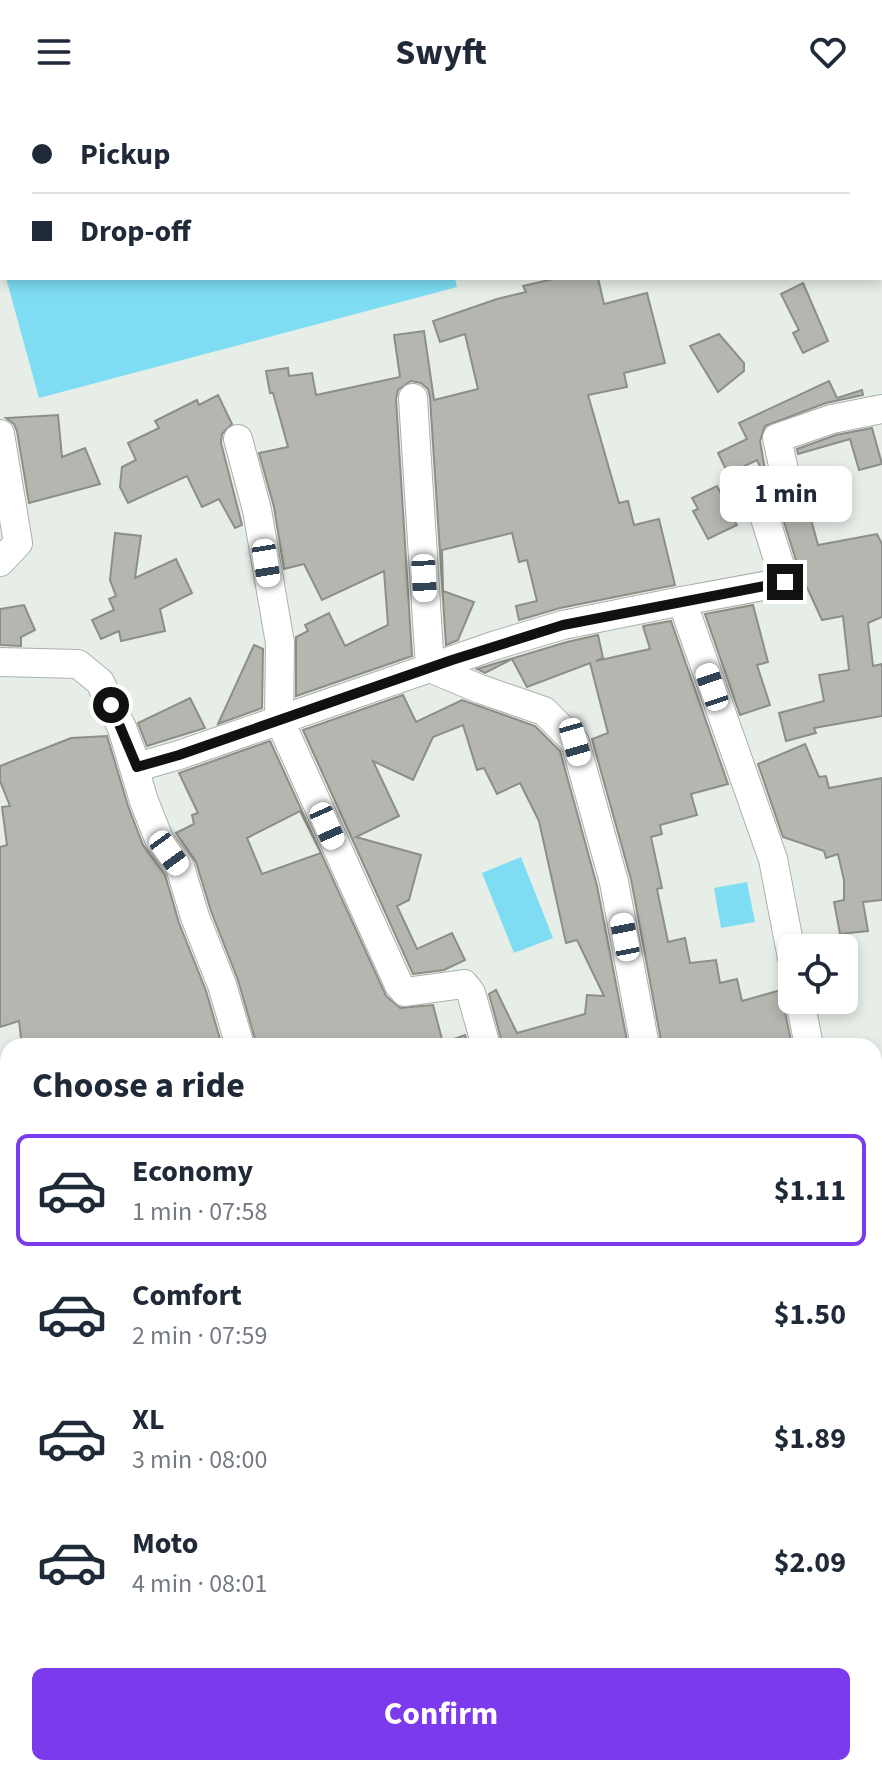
<!DOCTYPE html>
<html lang="en">
<head>
<meta charset="utf-8">
<style>
	:root { --surface:#fff; --page:#f6f6f7; --text:#1f2937; --muted:#747a83; --line:#e0e1e3; --accent:#7c3aed }
	body { margin:0; font-family:"Source Sans 3",sans-serif; background:var(--page); color:var(--text); height:100vh; display:flex; flex-direction:column; font-size:30px; white-space:nowrap }
	* { box-sizing:border-box; margin:0 }
	p { font-size:26px; color:var(--muted) }
	.icon { flex:none; width:44px; height:44px; fill:none; stroke:currentColor; stroke-width:2; stroke-linecap:round; stroke-linejoin:round }
	.map { position:relative; flex:1; overflow:hidden }
	.panel { position:absolute; left:0px; top:934px; width:882px; height:738px; display:flex; flex-direction:column; background:var(--surface); border-radius:24px 24px 0 0; box-shadow:0 4px 12px #0003 }
	.panel>* { flex:none }
	.top-card { position:absolute; left:0px; top:0px; width:882px; height:176px; box-shadow:0 4px 12px #0003; display:grid; align-content:center; height:176px; padding:0 32px; background:var(--surface) }
	.controls { position:absolute; left:778px; top:830px; display:grid; gap:16px }
	.controls a { display:grid; place-items:center; width:80px; height:80px; border-radius:12px; background:var(--surface); box-shadow:0 4px 12px #0003; font-size:40px }
	.end { position:absolute; width:36px; height:36px; margin:-18px; border:10px solid #101210; background:#fff; box-shadow:0 0 0 4px #fff }
	.from { border-radius:50% }
	.bubble { position:absolute; height:56px; border-radius:12px; background:var(--surface); box-shadow:0 4px 12px #0003; font-size:26px; font-weight:700; line-height:56px; text-align:center }
	.car { position:absolute; width:24px; height:48px; margin:-24px -12px; border-radius:10px; box-shadow:0 0 6px 2px #0007; background:linear-gradient(#fff 24%,#345 0 40%,#fff 0 76%,#345 0 86%,#fff 0) }
	.top-card b { display:flex; align-items:center; gap:28px; height:76px; font-size:30px }
	.top-card b+b { border-top:2px solid var(--line) }
	.top-card i { width:20px; height:20px; background:var(--text) }
	ul { padding:0; list-style:none }
	li { display:flex; align-items:center; gap:24px; height:112px; margin:0 16px 12px; padding:0 16px; border:4px solid transparent; border-radius:12px }
	li div { flex:1 }
	li b { display:block; font-size:30px }
	li em { font-style:normal; font-weight:700 }
	li.active { border-color:var(--accent) }
	li>.icon { width:72px; height:72px; stroke-width:1.5 }
	h2 { padding:0 32px; font-size:36px; line-height:96px }
	.cta { display:flex; gap:16px; margin-top:auto; padding:16px 32px }
	.cta a { flex:1; height:92px; border-radius:12px; background:var(--accent); color:#fff; font-size:32px; font-weight:700; line-height:92px; text-align:center }
	header { display:flex; justify-content:space-between; align-items:center; height:104px; padding:0 32px; background:var(--surface); font-size:36px; font-weight:700 }
	.map>svg:first-child { display:block }
	.water { fill:#7eddf2 }
	.building { fill:#b4b6af; stroke:#8c8f87; stroke-width:2; fill-rule:evenodd }
	.lines { fill:none; stroke-linecap:round; stroke-linejoin:round }
	.minor-casing { stroke:#aab1ab; stroke-width:30 }
	.minor { stroke:#fff; stroke-width:28 }
	.route { stroke:#101210; stroke-width:10 }
</style>
</head>
<body>
<header><svg class="icon" aria-label="menu" viewBox="0 0 24 24"><path d="M4 6h16M4 12h16M4 18h16"/></svg>Swyft<svg class="icon" aria-label="heart" viewBox="0 0 24 24"><path d="M12 20l-8-8c-3-5 5-10 8-4 3-6 11-1 8 4z"/></svg></header>
<div class="map">
<svg width="882" height="1671" viewBox="0 0 882 1671">
	<rect width="100%" height="100%" fill="#e7eee8"/>
	<!-- water -->
	<g class="water">
		<path d="M6 174H455L457 183 39 294Z"/>
		<path d="M521 753 553 834 514 849 482 769Z"/>
		<path d="M747 778 755 818 721 824 714 784Z"/>
	</g>
	<!-- building -->
	<g class="building">
		<path d="M558 174H598L604 200 647 189 665 259 624 269 627 283 588 291 619 399 628 397 634 421 659 415 675 481 560 504 519 516 516 502 537 497 527 456 519 458 512 429 442 446 443 487 474 498 458 536 446 541 430 293 428 285 421 279 411 277 398 286 396 295 412 552 296 592V533L308 527 305 521 329 509 345 542 388 521 384 467 322 496 304 460 284 465 274 403 259 349 288 343 273 289H270L266 267 288 264 289 272 312 269 316 291 400 273 394 231 424 227 434 296 478 285 465 230 440 238 433 217 497 195 526 188 523 182Z"/>
		<path d="M803 179 828 237 803 249 793 229 799 226 781 190Z"/>
		<path d="M719 230 744 259V267L718 288 690 242Z"/>
		<path d="M829 277 837 294 862 286 863 291 826 299 765 322 760 337 767 378 757 356 728 370 718 349 747 335 739 319Z"/>
		<path d="M218 291 232 320 222 330 221 339 242 421 235 424 219 395 202 403 187 372 128 399 120 383 122 363 136 356 128 339 159 324 155 317 197 296 199 301Z"/>
		<path d="M58 311 62 353 85 344 100 380 29 399 17 327 14 320 6 314Z"/>
		<path d="M872 324 882 360 859 366 850 335 798 350 797 345 836 331Z"/>
		<path d="M717 382 737 421 708 435 693 407 698 405 692 394Z"/>
		<path d="M806 397 818 441 877 430 882 440V513L868 519 873 562 882 560V612L814 624 816 629 786 637 779 609 824 597 819 571 849 566 843 512 822 516 799 466 784 418Z"/>
		<path d="M115 429 141 432 135 474 176 455 192 489 160 505 165 527 121 537 119 527 101 535 92 516 114 506 109 495 116 492 110 476Z"/>
		<path d="M24 501 35 526 21 533V542L0 541V505Z"/>
		<path d="M753 501 768 558 757 561 770 601 740 611 705 510Z"/>
		<path d="M671 517 728 680 691 690 697 711 660 721 662 730 651 733 662 784 657 785 668 838 685 834 690 859 716 856 720 879 737 875 742 897 788 884 783 898 792 942H662L631 775 592 635 608 629 590 559 527 583 512 555 485 569 477 565 567 538 598 531 603 554 596 557 650 545 643 522Z"/>
		<path d="M254 541 263 545 262 604 218 620Z"/>
		<path d="M403 591 416 618 462 596 535 622 560 647 597 782 628 942H503L489 890 496 886 517 929 585 910 587 891 604 892 577 836 566 839 539 717 520 679 497 690 484 664 477 666 463 621 433 633 413 676 373 657 399 712 356 733 421 751 409 796 397 802 417 845 452 829 465 856 444 866 413 870 303 626Z"/>
		<path d="M190 594 205 624 147 642 138 619Z"/>
		<path d="M107 632 128 702 143 741 165 771 179 819 206 887 222 942H22L19 917 0 923V743L7 741 2 703 10 702 0 677V662L71 634Z"/>
		<path d="M270 637 386 892 400 904 433 901 443 939 465 931 468 942H257L238 876 211 807 196 758 176 729 194 720 192 711 198 709 179 669ZM300 707 321 749 262 770 247 734Z"/>
		<path d="M805 640 819 673 826 672 829 684 882 674V796L863 798 868 827 840 830 834 798 844 796V776L838 750 826 754 824 747 783 733 758 660Z"/>
	</g>
	<g class="lines">
		<defs>
			<g id="minor">
				<path d="M828 0V2"/>
				<path d="M880 35 882 36"/>
				<path d="M413 294 430 564 480 585 544 607 575 638 614 778 645 942"/>
				<path d="M0 330 18 439 0 458"/>
				<path d="M238 335 257 406 280 539 279 615 399 881 405 888 464 880 471 889 486 942"/>
				<path d="M0 558 78 560 100 578 122 624 144 697 159 735 180 763 195 813 222 881 240 942"/>
				<path d="M122 624 137 663 179 651 496 541 563 521 682 497"/>
				<path d="M792 854 773 755 682 497 785 478 764 411 785 396 784 366 777 334 832 315 882 305"/>
				<path d="M800 896 809 942"/>
				<path d="M874 1287 882 1286"/>
				<path d="M0 1325 8 1324"/>
				<path d="M0 1469 8 1466"/>
				<path d="M874 1473 882 1479"/>
				<path d="M874 1657 882 1653"/>
				<path d="M434 1664 437 1671"/>
				<path d="M549 1664 553 1671"/>
				<path d="M842 1671 858 1664"/>
			</g>
		</defs>
		<!-- minor casing -->
		<use href="#minor" class="minor-casing"/>
		<!-- minor -->
		<use href="#minor" class="minor"/>
	</g>
	<g class="lines">
		<!-- route -->
		<path class="route" d="M111 601 137 663 179 651 452 556 563 521 785 478"/>
	</g>
</svg>
<div class="controls">
<a><svg class="icon" aria-label="locate" viewBox="0 0 24 24"><circle cx="12" cy="12" r="6"/><path d="M12 2v4M12 18v4M2 12h4M18 12h4"/></svg></a>
</div>
<i class="end from" style="left:111px;top:601px"></i>
<i class="end" style="left:785px;top:478px"></i>
<div class="bubble" style="left:720px;top:362px;width:132px">1 min</div>
<i class="car" style="left:266px;top:459px;rotate:171deg"></i>
<i class="car" style="left:424px;top:474px;rotate:177deg"></i>
<i class="car" style="left:712px;top:583px;rotate:341deg"></i>
<i class="car" style="left:575px;top:638px;rotate:164deg"></i>
<i class="car" style="left:327px;top:722px;rotate:156deg"></i>
<i class="car" style="left:169px;top:749px;rotate:144deg"></i>
<i class="car" style="left:625px;top:833px;rotate:349deg"></i>
<div class="top-card">
<b><i class="from"></i>Pickup</b>
<b><i></i>Drop-off</b>
</div>
<section class="panel">
<h2>Choose a ride</h2>
<ul>
<li class="active"><svg class="icon" aria-label="car" viewBox="0 0 24 24"><path d="M5 17H2v-5l4-1 3-4h7l3 4 3 1v5h-3M9 17h6M6 11h13"/><circle cx="7" cy="17" r="2"/><circle cx="17" cy="17" r="2"/></svg><div><b>Economy</b><p>1 min · 07:58</p></div><em>$1.11</em></li>
<li><svg class="icon" aria-label="car" viewBox="0 0 24 24"><path d="M5 17H2v-5l4-1 3-4h7l3 4 3 1v5h-3M9 17h6M6 11h13"/><circle cx="7" cy="17" r="2"/><circle cx="17" cy="17" r="2"/></svg><div><b>Comfort</b><p>2 min · 07:59</p></div><em>$1.50</em></li>
<li><svg class="icon" aria-label="car" viewBox="0 0 24 24"><path d="M5 17H2v-5l4-1 3-4h7l3 4 3 1v5h-3M9 17h6M6 11h13"/><circle cx="7" cy="17" r="2"/><circle cx="17" cy="17" r="2"/></svg><div><b>XL</b><p>3 min · 08:00</p></div><em>$1.89</em></li>
<li><svg class="icon" aria-label="car" viewBox="0 0 24 24"><path d="M5 17H2v-5l4-1 3-4h7l3 4 3 1v5h-3M9 17h6M6 11h13"/><circle cx="7" cy="17" r="2"/><circle cx="17" cy="17" r="2"/></svg><div><b>Moto</b><p>4 min · 08:01</p></div><em>$2.09</em></li>
</ul>
<div class="cta"><a>Confirm</a></div>
</section>
</div>
</body>
</html>
